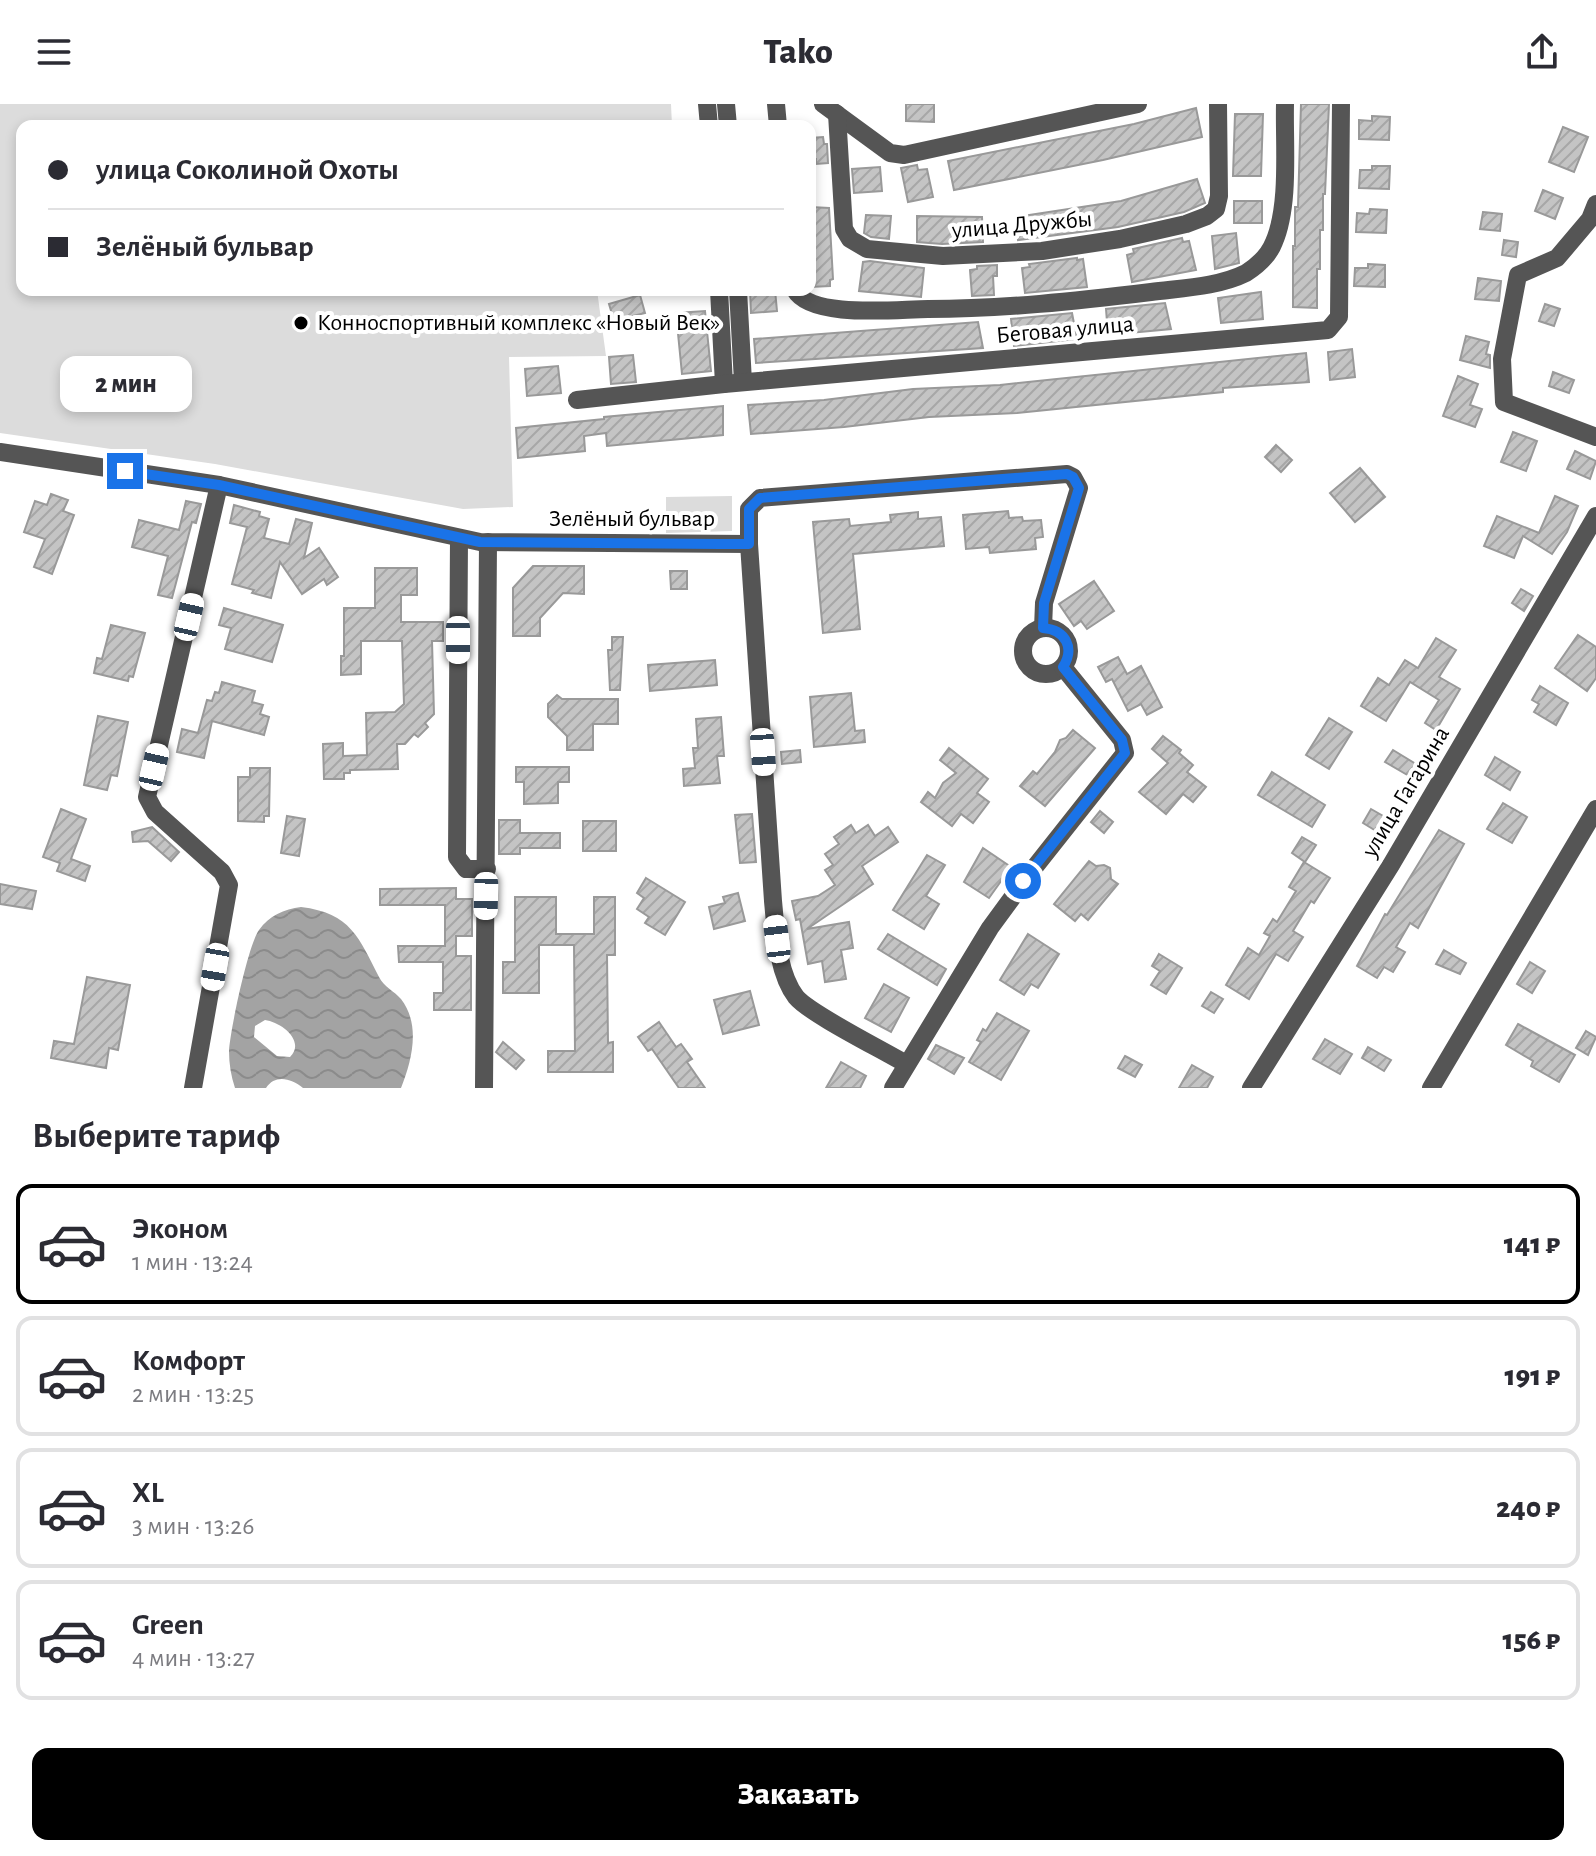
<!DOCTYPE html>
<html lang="ru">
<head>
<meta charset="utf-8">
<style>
	:root { --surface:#fff; --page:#f7f7f7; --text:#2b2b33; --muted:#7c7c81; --line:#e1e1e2; --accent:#000 }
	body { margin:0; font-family:"Alegreya Sans",sans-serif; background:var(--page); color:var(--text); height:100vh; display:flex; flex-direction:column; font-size:30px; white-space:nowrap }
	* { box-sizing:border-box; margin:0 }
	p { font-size:26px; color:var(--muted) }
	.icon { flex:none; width:44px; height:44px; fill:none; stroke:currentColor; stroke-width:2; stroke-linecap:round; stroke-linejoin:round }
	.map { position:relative; height:984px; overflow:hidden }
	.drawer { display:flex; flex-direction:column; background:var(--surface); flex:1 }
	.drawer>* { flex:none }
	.guide { position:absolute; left:16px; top:16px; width:800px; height:176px; border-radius:16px; box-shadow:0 4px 12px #0003; display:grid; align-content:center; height:176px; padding:0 32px; background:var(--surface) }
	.end { position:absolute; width:36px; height:36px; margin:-18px; border:10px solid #1a73e8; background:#fff; box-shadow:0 0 0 4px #fff }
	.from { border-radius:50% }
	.bubble { position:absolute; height:56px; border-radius:16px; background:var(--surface); box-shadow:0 4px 12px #0003; font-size:26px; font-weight:800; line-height:56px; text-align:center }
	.car { position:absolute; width:24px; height:48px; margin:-24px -12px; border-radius:10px; box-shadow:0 0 6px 2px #0007; background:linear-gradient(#fff 24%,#345 0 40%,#fff 0 76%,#345 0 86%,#fff 0) }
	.guide b { display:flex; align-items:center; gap:28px; height:76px; font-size:30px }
	.guide b+b { border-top:2px solid var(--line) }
	.guide i { width:20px; height:20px; background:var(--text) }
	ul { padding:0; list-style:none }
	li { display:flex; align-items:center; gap:24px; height:120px; margin:0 16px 12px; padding:0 16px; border:4px solid var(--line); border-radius:16px }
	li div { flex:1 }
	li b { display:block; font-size:30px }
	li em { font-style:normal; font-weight:800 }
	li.current { border-color:var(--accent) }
	li>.icon { width:72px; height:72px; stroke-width:1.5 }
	h2 { padding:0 32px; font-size:36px; line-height:96px }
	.action { display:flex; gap:16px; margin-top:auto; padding:16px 32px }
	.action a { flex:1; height:92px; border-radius:16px; background:var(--accent); color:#fff; font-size:32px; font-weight:800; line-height:92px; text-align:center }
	header { display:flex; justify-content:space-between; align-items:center; height:104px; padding:0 32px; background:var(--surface); font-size:36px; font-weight:800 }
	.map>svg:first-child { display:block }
	.pitch { fill:#dcdcdc }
	.water { fill:url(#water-waves); fill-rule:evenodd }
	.building { fill:url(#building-hatch); stroke:#999; stroke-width:2 }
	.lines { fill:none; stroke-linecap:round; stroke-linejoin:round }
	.minor { stroke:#555; stroke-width:18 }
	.route { stroke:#1a73e8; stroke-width:10 }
	.poi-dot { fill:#000; stroke:#fff; stroke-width:3 }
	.labels { text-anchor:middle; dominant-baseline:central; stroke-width:8; stroke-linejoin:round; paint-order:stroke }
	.street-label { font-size:24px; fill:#000; stroke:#fff }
	.poi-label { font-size:24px; fill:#000; stroke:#fff; text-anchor:start }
</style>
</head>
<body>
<header><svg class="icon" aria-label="menu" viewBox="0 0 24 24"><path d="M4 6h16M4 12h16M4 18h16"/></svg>Tako<svg class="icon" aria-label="share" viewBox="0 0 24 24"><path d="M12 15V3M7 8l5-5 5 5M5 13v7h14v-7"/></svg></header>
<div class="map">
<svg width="1596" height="984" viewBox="0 0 1596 984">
	<defs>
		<pattern id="water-waves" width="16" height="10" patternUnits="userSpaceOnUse" patternTransform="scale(2)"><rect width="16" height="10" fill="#a3a3a3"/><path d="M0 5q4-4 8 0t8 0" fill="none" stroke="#8b8b8b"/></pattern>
		<pattern id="building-hatch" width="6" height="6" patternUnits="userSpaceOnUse" patternTransform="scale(2)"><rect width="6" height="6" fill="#c4c4c4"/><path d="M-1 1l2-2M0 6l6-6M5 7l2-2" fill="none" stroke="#a7a7a7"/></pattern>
	</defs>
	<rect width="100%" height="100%" fill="#fff"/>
	<!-- pitch -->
	<g class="pitch">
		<path d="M0 0H671L672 22H22V186H597L606 252 509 253 513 403 463 405 215 360 0 329Z"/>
		<path d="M732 392V427L666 429V393Z"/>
	</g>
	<!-- water -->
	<path class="water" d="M301 803C351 809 359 834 379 873 384 883 394 887 401 895 421 921 412 956 401 984H303C291 974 275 970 266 984H235C231 972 229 960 229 947 230 927 248 841 259 826 269 812 284 805 301 803ZM265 916C281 918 306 937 290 953L277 952 254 933 255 922Z"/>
	<!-- building -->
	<g class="building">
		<path d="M906 0H934V18L906 17Z"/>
		<path d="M1301 0H1329L1325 90H1323V126H1320V165H1317V204L1293 203V142H1295V103H1298Z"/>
		<path d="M1196 4 1202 33 1103 56 954 86 948 57 1134 20Z"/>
		<path d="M1235 10H1263L1261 72H1233Z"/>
		<path d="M1372 12 1390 13 1389 36 1359 35V16L1372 17Z"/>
		<path d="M1563 23 1588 33 1574 68 1549 58Z"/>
		<path d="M823 33 824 40H827L828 59 816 60V55H810V34Z"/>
		<path d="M917 61 918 66 927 65 933 93 908 98 901 64Z"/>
		<path d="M1372 62H1390L1389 85 1359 84 1360 66H1372Z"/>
		<path d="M880 63 882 87 854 89 852 65Z"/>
		<path d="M1197 75 1205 99 1184 108 1118 123 1018 136 1016 113 1121 97Z"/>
		<path d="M1543 86 1563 94 1555 115 1535 107Z"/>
		<rect x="1234" y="97" width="28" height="22"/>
		<path d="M810 103 829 104 833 175 830 176V182L810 183Z"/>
		<path d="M1370 105 1387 106 1386 129 1356 128 1357 109 1369 110Z"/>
		<path d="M1483 108 1502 110 1500 127 1480 125Z"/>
		<path d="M866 111 891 112 889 135 871 133 864 129Z"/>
		<path d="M917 112 982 113 983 138 942 140 917 138Z"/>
		<path d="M1236 129 1239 159 1215 165 1212 132Z"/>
		<path d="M1182 134 1183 138 1189 137 1196 166 1132 178 1127 151 1134 149 1133 145Z"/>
		<path d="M1504 136 1518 138 1516 153 1502 151Z"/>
		<path d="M1077 154V156L1083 155 1087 183 1025 189 1022 164 1030 163 1029 160Z"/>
		<path d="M870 157 924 164 921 193 859 187 863 158Z"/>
		<path d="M1368 160 1385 161V183L1354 182 1355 164H1368Z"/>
		<path d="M997 161V172H993L994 191 972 192 970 166 977 165V162Z"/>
		<path d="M1478 174 1501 177 1499 197 1475 195Z"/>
		<path d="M750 186H775L777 207 751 209Z"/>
		<path d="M1261 188 1263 215 1221 219 1218 194Z"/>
		<path d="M640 191 645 209 633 212 636 222 617 227 609 200Z"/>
		<path d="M1165 199 1171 225 1108 231 1106 205Z"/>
		<path d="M1545 200 1560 205 1554 222 1539 217Z"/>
		<path d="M705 207 711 267 682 270 676 209Z"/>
		<path d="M1072 209 1077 235 1014 242 1011 215Z"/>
		<path d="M978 218 983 244 756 259 754 235Z"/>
		<path d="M1466 232 1489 238 1486 250 1490 251V264L1460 256Z"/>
		<path d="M1352 245 1355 273 1330 276 1328 248Z"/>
		<path d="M1306 249 1309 278 1223 284V288L1017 309 929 313 844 323 751 330 748 301 824 296 913 285 1000 281Z"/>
		<path d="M633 251 636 278 611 280 609 253Z"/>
		<path d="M558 262 561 289 527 292 525 265Z"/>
		<path d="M1553 268 1574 276 1569 289 1549 282Z"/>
		<path d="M1458 272 1478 280 1470 301 1482 305 1475 323 1443 312Z"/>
		<path d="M723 302V331L607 342 606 329 584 332 585 347 518 354 516 324 604 315V313Z"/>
		<path d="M1513 328 1537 337 1526 367 1501 358Z"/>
		<path d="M1276 341 1292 356 1281 368 1265 353Z"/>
		<path d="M1575 347 1596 357 1590 375 1567 365Z"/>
		<path d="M1360 364 1385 393 1355 418 1330 389Z"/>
		<path d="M51 390 68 396 63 407 74 411 52 470 34 463 45 435 24 428 35 397 47 401Z"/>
		<path d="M1555 392 1578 402 1567 428 1552 450 1523 432 1514 454 1484 442 1497 412 1539 429Z"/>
		<path d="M186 397 201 400 196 419 192 418 172 494 158 491 168 452 132 443 139 416 179 426Z"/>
		<path d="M234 401 260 408 259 412 269 415 264 434 289 440 296 415 312 419 304 454 319 444 338 473 327 481 324 475 302 490 280 458 271 494 252 489 254 486 232 480 247 423 230 419Z"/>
		<path d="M1008 407 1009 414 1022 413 1023 417 1041 416 1043 433 1035 434 1036 445 990 449 989 443 966 445 963 411Z"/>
		<path d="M918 408V415L941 413 944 442 853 450 860 525 823 529 813 418 849 415 850 422 891 418 890 411Z"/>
		<path d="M533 462H584V490L563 489 540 514V532H513V484Z"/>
		<path d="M375 464H417V491H401V518H443V537H432L434 610 425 619 428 623 418 633 414 630 405 640H397L398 665 350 666V669H344V675H324L323 640 343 639V652L367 651 366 609 395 608 404 600 402 537H361V570L341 571V552H344V504H375Z"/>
		<path d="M670 467H687V485H671Z"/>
		<path d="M1094 477 1114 507 1087 525 1081 517 1074 522 1059 500Z"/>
		<path d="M1521 485 1533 492 1524 507 1512 499Z"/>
		<path d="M224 504 283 521 272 558 225 545 231 524 219 521Z"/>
		<path d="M111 521 145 529 133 573 129 572 128 577 94 569 97 554 102 555Z"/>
		<path d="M1578 531 1596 543V574L1587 587 1555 564Z"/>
		<path d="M612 533H623L620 586H610L608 546H612Z"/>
		<path d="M1436 534 1456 546 1439 573 1460 585 1436 626 1425 619 1439 596 1410 578 1386 617 1361 602 1378 574 1389 581 1405 556 1418 564Z"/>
		<path d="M1118 553 1127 570 1141 562 1162 603 1147 611 1141 600 1128 607 1112 575 1106 578 1098 563Z"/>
		<path d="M715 556 717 581 650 587 648 561Z"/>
		<path d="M222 578 255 587 252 598 263 601 260 610 269 613 264 631 212 617 204 654 177 648 182 625 198 629 207 596 212 597 215 588 219 589Z"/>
		<path d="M1540 582 1568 599 1556 621 1534 608 1539 600 1532 596Z"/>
		<path d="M851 589 855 627 864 626 865 638 814 643 810 593Z"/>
		<path d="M557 591 562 595H618V620H593V646H567V632L548 613V600Z"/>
		<path d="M98 612 128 618 117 672 111 671 107 686 84 681Z"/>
		<path d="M721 613 724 652H717L720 679 684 682 683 665 695 664 693 644H698L696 615Z"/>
		<path d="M1329 614 1352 628 1329 665 1306 651Z"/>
		<path d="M1073 626 1095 644 1045 702 1020 682 1033 667 1037 670 1055 648 1060 636 1066 634Z"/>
		<path d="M1163 632 1181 646 1179 649 1193 661 1187 668 1206 683 1193 698 1183 690 1166 710 1139 688 1168 659 1152 645Z"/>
		<path d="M949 644 988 675 977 689 989 698 973 719 961 710 952 722 921 698 928 688 935 694 943 679 956 669 940 656Z"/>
		<path d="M800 646 801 658 782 660 781 648Z"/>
		<path d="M1393 646 1416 660 1409 672 1385 658Z"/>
		<path d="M1495 653 1520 668 1510 686 1485 671Z"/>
		<path d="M516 663H569V678H558V699L524 700V678H516Z"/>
		<path d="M250 664H270L269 712H264V718L238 717V673H250Z"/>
		<path d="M1272 668 1325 701 1312 723 1258 691Z"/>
		<path d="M1503 699 1527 713 1512 739 1487 725Z"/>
		<path d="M61 705 86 715 71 755 90 762 85 777 57 767 60 759 43 753Z"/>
		<path d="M1371 705 1385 713 1376 727 1363 719Z"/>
		<path d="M1100 707 1113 718 1104 729 1091 718Z"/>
		<path d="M752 710 756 758 740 759 735 711Z"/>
		<path d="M287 712 305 715 299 752 281 749Z"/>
		<path d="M499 716H520V729H560V744H520V750H499Z"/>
		<rect x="583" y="717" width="33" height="30"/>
		<path d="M851 721 856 729 868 721 875 732 888 723 898 738 862 762 873 780 807 825 849 818 853 844 841 846 846 875 825 878 822 857 808 860 800 815 796 816 792 797 818 792 835 781 825 766 833 761 825 750 839 740 834 733Z"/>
		<path d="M152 723 179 748 171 757 148 737 133 738 132 728Z"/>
		<path d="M1439 726 1464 740 1418 824 1410 819 1396 843 1405 848 1393 868 1384 863 1377 874 1357 862 1385 810 1387 811Z"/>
		<path d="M1302 733 1316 741 1305 758 1292 749Z"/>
		<path d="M983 744 1011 763 989 794 964 778Z"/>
		<path d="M927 751 945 761 926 792 939 800 924 825 893 806Z"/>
		<path d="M1089 757 1096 762 1104 761 1110 764 1111 775 1118 780 1088 816 1081 810 1075 817 1054 800Z"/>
		<path d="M1304 758 1330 774 1314 799 1311 797 1293 827 1303 833 1288 857 1276 850 1249 895 1226 881 1248 844 1259 851 1270 832 1264 829 1273 815 1277 818 1296 787 1289 783Z"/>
		<path d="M646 774 685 798 665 831 645 819 649 813 637 805 644 794 637 789Z"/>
		<path d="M0 780 36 787 32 805 0 800Z"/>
		<path d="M456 784V795H472V832H456V852H471V906H434V889H443V858H399L398 842H445V801H380V785Z"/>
		<path d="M738 789 745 817 714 825 709 803 725 799 723 793Z"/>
		<path d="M515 793H556V830H594V793H615V851H607L608 939 613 938V968H548V947H575L574 841H539V889H503V858H515Z"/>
		<path d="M888 830 946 865 937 881 878 845Z"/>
		<path d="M1028 830 1059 850 1038 884 1031 880 1024 891 1000 876Z"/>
		<path d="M1444 846 1466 859 1460 870 1436 860Z"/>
		<path d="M1159 850 1182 864 1166 890 1151 881 1160 867 1152 862Z"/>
		<path d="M1530 858 1545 867 1532 889 1517 880Z"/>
		<path d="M87 873 130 881 118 946 109 944 106 964 51 954 54 937 74 940Z"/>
		<path d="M884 880 909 894 891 928 865 914Z"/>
		<path d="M750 887 759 921 723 930 714 896Z"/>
		<path d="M1211 888 1223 895 1214 909 1202 902Z"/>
		<path d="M997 909 1029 927 1001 976 969 958 981 938 977 936 983 925 986 927Z"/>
		<path d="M659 918 676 943 681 940 692 955 687 958 705 984H679L652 945 648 947 638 933Z"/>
		<path d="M1518 920 1575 951 1559 978 1531 962 1533 957 1506 941Z"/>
		<path d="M1586 927 1596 933 1588 951 1576 944Z"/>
		<path d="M1325 935 1352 950 1340 970 1313 955Z"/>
		<path d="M503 938 524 956 516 965 496 948Z"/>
		<path d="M936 941 964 954 954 970 928 955Z"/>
		<path d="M1368 943 1391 956 1384 967 1362 954Z"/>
		<path d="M1125 952 1142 961 1135 973 1118 964Z"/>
		<path d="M841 958 866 972 860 984H826Z"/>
		<path d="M1192 961 1213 973 1207 984H1179Z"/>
	</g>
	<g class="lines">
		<!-- minor -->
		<g class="minor">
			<path d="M707 0 709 22"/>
			<path d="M726 0 728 22"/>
			<path d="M776 0 778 22"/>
			<path d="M823 0 890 49 904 51 1138 0"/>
			<path d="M837 10 844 125 850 135 867 145 943 152 1042 147 1120 135 1186 120 1207 112 1216 105 1219 92 1218 0"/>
			<path d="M1596 100 1590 115 1557 154 1518 171 1502 255 1504 298 1596 333"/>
			<path d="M719 186 724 280"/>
			<path d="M738 186 743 278"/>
			<path d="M795 186C811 215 897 205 928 205 1003 205 1077 197 1151 188 1181 184 1218 183 1246 169 1257 162 1269 151 1274 138 1290 101 1284 41 1285 0"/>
			<path d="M577 296 724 280 1328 226 1339 213 1341 0"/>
			<path d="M0 348 219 381 480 438 749 440V405L760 394 1067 370 1073 373 1079 384 1044 499 1043 524"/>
			<path d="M459 434 457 753 466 765H487"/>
			<path d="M749 440 773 797C776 827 777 868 796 893 810 910 883 946 906 960"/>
			<circle cx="1046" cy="547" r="23"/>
			<path d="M193 984 229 781 222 768 155 708 147 693 219 381"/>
			<path d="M484 984 488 438"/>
			<path d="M893 984 990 824 1034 764 1125 649 1122 636 1063 563"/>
			<path d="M1251 984 1391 761 1596 412"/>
			<path d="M1431 984 1596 705"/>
		</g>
	</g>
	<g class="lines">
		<!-- route -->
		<path class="route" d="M125 367 219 381 480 438 720 440H749V405L760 394 1067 370 1073 373 1079 384 1044 499 1043 524C1066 526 1075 544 1063 563L1122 636 1125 649 1023 777"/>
	</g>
	<!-- markers -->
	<circle class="poi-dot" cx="301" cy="219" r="8"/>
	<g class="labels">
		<!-- street labels -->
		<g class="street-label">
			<text transform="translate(1022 121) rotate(-5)">улица Дружбы</text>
			<text transform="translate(1065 226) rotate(-5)">Беговая улица</text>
			<text x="632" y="415">Зелёный бульвар</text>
			<text transform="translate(1406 688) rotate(-59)">улица Гагарина</text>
		</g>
		<!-- poi labels -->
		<g class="poi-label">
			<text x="317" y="219">Конноспортивный комплекс «Новый Век»</text>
		</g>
	</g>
</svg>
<i class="end from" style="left:1023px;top:777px"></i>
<i class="end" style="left:125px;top:367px"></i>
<div class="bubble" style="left:60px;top:252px;width:132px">2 мин</div>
<i class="car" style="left:189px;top:513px;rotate:13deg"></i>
<i class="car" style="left:458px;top:536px;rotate:180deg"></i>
<i class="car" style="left:763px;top:648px;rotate:176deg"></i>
<i class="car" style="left:154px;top:663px;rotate:13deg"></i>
<i class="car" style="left:486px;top:792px;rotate:181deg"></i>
<i class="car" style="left:777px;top:835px;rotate:353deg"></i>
<i class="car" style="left:215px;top:863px;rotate:190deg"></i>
<div class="guide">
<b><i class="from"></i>улица Соколиной Охоты</b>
<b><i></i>Зелёный бульвар</b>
</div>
</div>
<section class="drawer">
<h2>Выберите тариф</h2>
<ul>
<li class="current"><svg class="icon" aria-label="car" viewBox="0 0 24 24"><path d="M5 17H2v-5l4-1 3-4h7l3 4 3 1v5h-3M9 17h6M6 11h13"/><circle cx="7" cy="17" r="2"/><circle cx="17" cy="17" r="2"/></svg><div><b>Эконом</b><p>1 мин · 13:24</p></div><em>141 ₽</em></li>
<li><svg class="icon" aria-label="car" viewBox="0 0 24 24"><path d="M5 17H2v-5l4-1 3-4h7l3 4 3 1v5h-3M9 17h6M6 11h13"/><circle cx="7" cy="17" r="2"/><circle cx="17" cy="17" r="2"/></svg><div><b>Комфорт</b><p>2 мин · 13:25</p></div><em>191 ₽</em></li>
<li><svg class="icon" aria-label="car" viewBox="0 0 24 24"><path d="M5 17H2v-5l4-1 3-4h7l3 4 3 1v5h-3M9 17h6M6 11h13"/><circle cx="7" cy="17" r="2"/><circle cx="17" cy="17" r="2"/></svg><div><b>XL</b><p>3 мин · 13:26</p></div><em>240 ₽</em></li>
<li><svg class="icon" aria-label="car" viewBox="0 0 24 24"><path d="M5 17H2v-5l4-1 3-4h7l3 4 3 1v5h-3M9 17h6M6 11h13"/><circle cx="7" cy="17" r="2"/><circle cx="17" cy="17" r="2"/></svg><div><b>Green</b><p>4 мин · 13:27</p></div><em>156 ₽</em></li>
</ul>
<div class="action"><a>Заказать</a></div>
</section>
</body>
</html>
